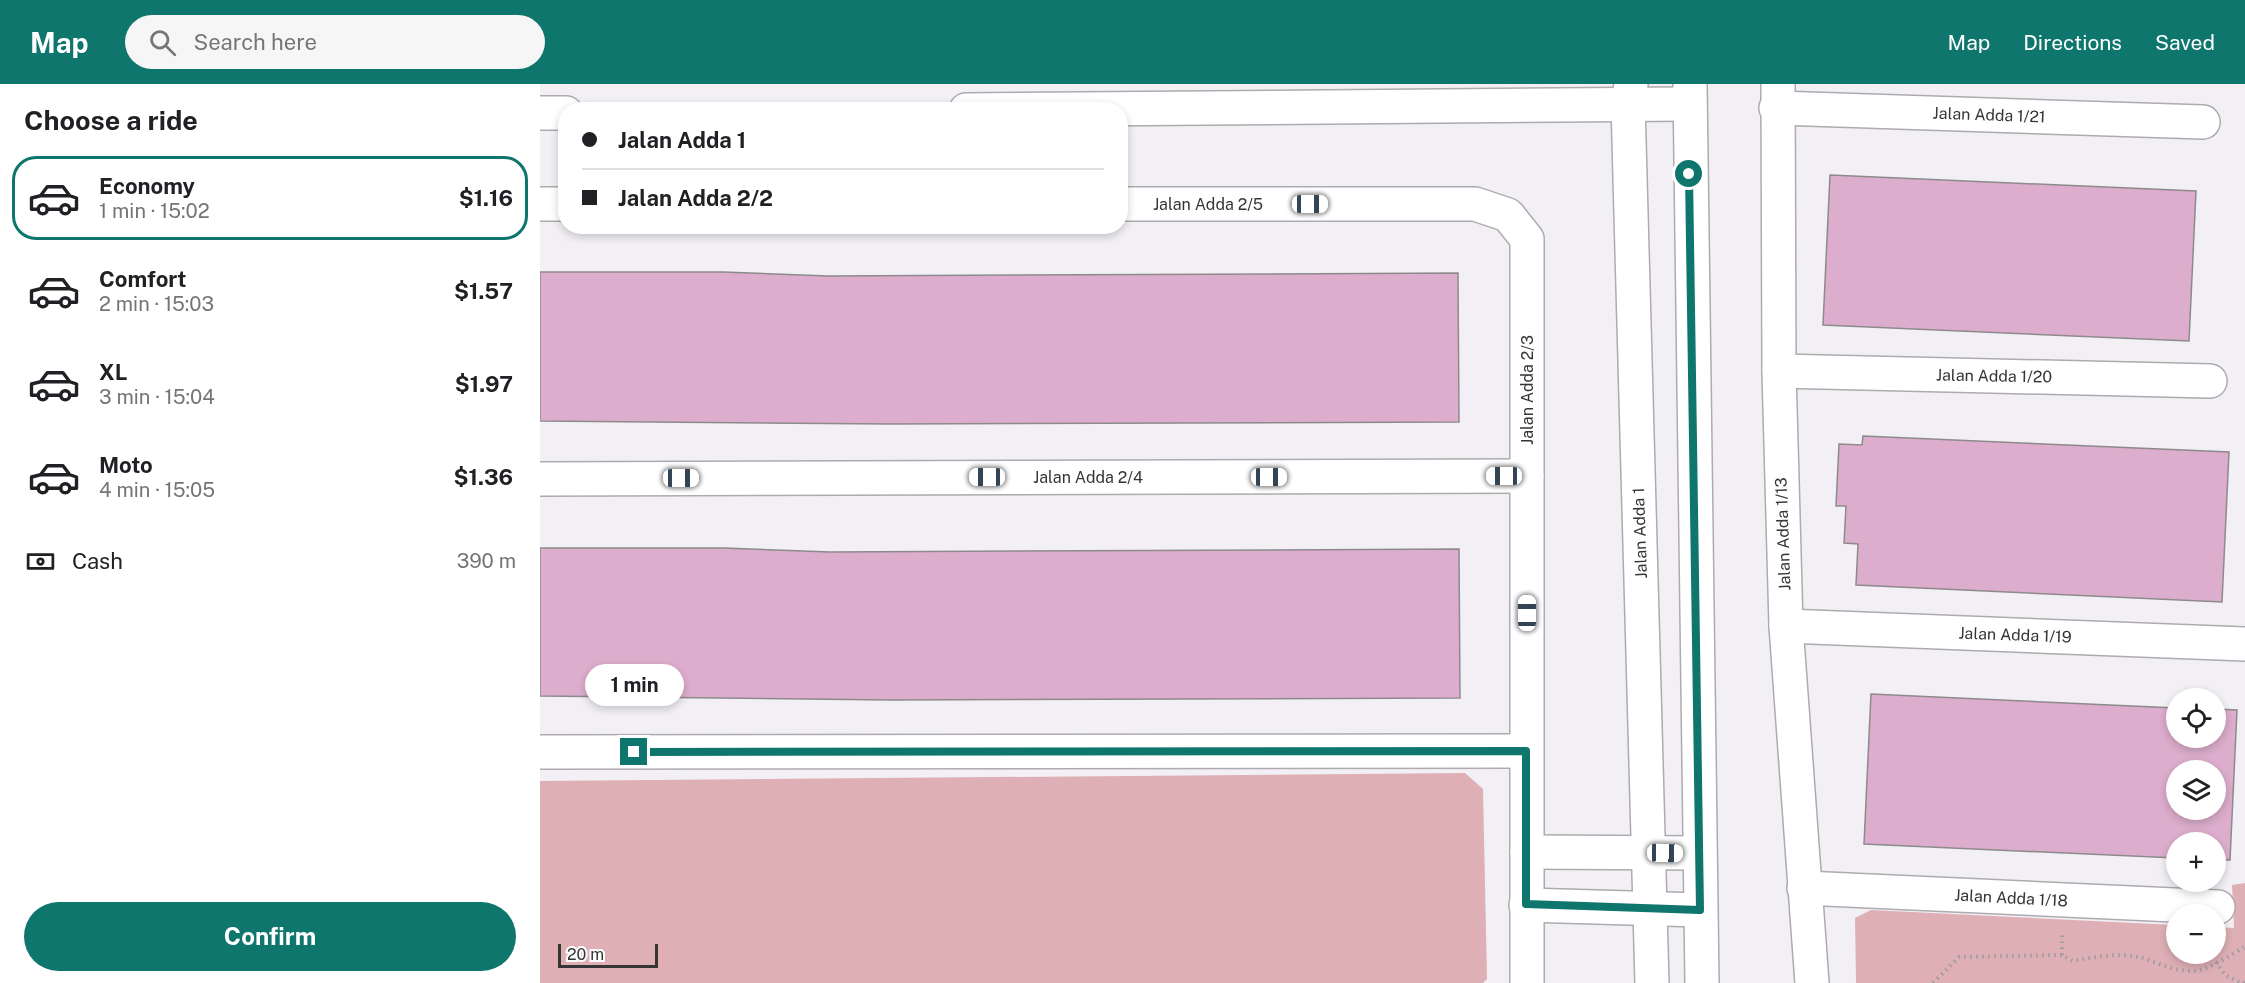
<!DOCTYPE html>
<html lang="en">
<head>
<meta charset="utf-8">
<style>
	:root { --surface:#fff; --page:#f6f6f6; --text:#202124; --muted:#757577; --line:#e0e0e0; --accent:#0f766e }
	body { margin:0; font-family:"Public Sans",sans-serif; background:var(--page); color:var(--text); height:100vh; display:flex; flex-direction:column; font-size:22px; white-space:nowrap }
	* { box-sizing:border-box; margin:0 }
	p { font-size:20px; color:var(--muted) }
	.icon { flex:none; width:33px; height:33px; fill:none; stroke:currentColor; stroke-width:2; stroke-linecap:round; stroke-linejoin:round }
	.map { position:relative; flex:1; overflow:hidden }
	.panel { display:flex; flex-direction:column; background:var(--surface); width:540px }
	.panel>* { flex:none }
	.hud { position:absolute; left:18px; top:18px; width:570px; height:132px; border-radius:24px; box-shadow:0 3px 9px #0003; display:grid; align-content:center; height:132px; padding:0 24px; background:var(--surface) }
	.buttons { position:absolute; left:1626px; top:604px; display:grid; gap:12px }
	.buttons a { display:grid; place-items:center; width:60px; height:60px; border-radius:50%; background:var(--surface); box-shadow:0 3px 9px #0003; font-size:30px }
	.scale { position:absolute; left:18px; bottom:15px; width:100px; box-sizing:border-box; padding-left:6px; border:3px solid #363536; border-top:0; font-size:16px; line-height:21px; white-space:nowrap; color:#363536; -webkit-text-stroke:4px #fffeff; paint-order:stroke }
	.end { position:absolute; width:27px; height:27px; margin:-14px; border:8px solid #0f766e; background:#fff; box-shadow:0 0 0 3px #fff }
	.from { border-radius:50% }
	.bubble { position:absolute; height:42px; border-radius:21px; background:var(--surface); box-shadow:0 3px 9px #0003; font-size:20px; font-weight:700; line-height:42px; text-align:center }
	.car { position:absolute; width:18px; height:36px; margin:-18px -9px; border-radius:8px; box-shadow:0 0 4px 2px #0007; background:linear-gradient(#fff 24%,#345 0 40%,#fff 0 76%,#345 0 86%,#fff 0) }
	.hud b { display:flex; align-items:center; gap:21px; height:57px; font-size:22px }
	.hud b+b { border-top:2px solid var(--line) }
	.hud i { width:15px; height:15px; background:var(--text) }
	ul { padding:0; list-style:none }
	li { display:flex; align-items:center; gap:18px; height:84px; margin:0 12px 9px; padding:0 12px; border:3px solid transparent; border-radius:24px }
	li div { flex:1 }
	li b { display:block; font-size:22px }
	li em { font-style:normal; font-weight:700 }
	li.current { border-color:var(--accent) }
	li>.icon { width:54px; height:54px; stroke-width:1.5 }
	h2 { padding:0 24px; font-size:27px; line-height:72px }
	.pay { display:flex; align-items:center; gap:15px; height:66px; padding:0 24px; font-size:22px }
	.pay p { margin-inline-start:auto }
	.cta { display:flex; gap:12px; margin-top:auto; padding:12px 24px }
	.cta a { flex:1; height:69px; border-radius:36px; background:var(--accent); color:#fff; font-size:24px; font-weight:700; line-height:69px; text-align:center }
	header { display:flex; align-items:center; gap:36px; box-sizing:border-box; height:84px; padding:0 30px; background:var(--accent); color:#fff }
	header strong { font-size:28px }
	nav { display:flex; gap:33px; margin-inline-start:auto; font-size:21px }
	.search { width:420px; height:54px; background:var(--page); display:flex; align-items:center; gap:15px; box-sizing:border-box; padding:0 21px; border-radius:33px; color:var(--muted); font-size:22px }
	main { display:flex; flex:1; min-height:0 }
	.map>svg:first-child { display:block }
	.green { fill:#deb0b6 }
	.building { fill:#dcadcc; stroke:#8e8a8c; stroke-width:1.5; fill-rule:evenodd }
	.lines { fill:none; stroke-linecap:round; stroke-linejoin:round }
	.minor-casing { stroke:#adabaf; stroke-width:36 }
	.tertiary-casing { stroke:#adabaf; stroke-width:36 }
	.path { stroke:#9c9b9e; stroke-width:4; stroke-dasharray:1.5 4.5; stroke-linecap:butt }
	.minor { stroke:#fff; stroke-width:33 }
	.tertiary { stroke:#fff; stroke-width:33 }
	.route { stroke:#0f766e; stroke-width:8 }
	.labels { text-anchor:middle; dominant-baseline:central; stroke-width:6; stroke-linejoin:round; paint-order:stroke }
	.street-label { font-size:16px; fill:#363536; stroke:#fffeff }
</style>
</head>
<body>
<header>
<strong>Map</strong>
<div class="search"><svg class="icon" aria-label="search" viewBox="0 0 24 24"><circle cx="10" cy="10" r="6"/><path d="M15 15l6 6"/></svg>Search here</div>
<nav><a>Map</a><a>Directions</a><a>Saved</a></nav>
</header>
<main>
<section class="panel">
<h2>Choose a ride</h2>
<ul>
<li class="current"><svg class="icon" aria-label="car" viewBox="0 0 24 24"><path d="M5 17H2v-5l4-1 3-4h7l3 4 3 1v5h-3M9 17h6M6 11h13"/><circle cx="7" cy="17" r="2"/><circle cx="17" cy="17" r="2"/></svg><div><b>Economy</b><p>1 min · 15:02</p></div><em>$1.16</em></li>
<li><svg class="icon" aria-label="car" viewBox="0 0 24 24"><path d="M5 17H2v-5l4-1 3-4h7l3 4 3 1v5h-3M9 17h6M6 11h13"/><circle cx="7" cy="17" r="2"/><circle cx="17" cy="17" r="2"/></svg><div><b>Comfort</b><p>2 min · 15:03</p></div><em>$1.57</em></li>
<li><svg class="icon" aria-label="car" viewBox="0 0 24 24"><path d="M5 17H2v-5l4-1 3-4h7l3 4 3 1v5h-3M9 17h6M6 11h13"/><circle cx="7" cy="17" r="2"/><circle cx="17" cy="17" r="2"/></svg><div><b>XL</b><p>3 min · 15:04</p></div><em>$1.97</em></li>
<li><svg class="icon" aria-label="car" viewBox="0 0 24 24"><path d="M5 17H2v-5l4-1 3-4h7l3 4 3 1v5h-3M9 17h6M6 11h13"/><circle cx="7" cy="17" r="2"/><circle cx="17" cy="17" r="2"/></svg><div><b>Moto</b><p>4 min · 15:05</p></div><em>$1.36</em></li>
</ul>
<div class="pay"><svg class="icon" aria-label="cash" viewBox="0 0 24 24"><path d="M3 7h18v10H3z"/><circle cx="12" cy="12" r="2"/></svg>Cash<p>390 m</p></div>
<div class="cta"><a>Confirm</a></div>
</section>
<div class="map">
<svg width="1705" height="899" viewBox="0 0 1705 899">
	<rect width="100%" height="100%" fill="#f2f0f5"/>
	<!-- green -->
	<g class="green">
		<path d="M925 689 943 705 947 895 943 899H0V697Z"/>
		<path d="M1705 799V899H1316L1315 834 1331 826 1636 841V870H1676V843L1694 844 1692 801Z"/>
	</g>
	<!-- building -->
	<g class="building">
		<path d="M1290 91 1656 107 1649 257 1283 241Z"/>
		<path d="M0 188H183L288 192 918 189 919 338 350 340 0 337Z"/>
		<path d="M1323 352 1689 368 1682 518 1316 501 1318 460 1304 459 1306 422H1296L1299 360 1322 361Z"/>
		<path d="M0 464H184L290 468 919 465 920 614 351 616 0 612Z"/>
		<path d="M1331 610 1636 624V654H1676V625L1697 626 1690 776H1676V759H1636V774L1324 760ZM1636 687H1676V726H1636Z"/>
	</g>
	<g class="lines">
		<defs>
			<g id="minor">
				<path d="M1238 0 1239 287 1246 542 1272 899"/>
				<path d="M1236 24 1663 38"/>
				<path d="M426 26 1148 20"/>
				<path d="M0 29H26"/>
				<path d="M0 120H26"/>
				<path d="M580 120H935L968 131 987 155V899"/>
				<path d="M1239 287 1670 297"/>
				<path d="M0 395 987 392"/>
				<path d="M1246 542 1705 560"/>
				<path d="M0 668 986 667"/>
				<path d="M987 768 1158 769"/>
				<path d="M1264 804 1678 823"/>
				<path d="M986 821 1160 826"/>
			</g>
			<g id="tertiary">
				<path d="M1091 0 1088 20 1112 899"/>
				<path d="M1150 0 1162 899"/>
			</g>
		</defs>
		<!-- minor casing -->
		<use href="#minor" class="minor-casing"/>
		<!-- tertiary casing -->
		<use href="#tertiary" class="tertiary-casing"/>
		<!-- path -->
		<g class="path">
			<path d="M1522 871V847"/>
			<path d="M1676 878 1685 891 1701 899"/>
			<path d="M1393 899 1419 873 1522 871 1533 877C1555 873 1579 868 1602 874 1619 879 1636 888 1655 887 1671 885 1691 870 1705 863"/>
			<path d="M1704 899 1705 897"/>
		</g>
		<!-- minor -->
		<use href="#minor" class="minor"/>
		<!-- tertiary -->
		<use href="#tertiary" class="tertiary"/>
	</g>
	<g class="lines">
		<!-- route -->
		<path class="route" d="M94 668 986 667V820L1160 826 1149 90"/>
	</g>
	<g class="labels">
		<!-- street labels -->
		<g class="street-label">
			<text transform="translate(1449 31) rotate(2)">Jalan Adda 1/21</text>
			<text x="668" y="120">Jalan Adda 2/5</text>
			<text transform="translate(1454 292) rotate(1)">Jalan Adda 1/20</text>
			<text transform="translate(987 306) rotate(-90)">Jalan Adda 2/3</text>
			<text x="548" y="393">Jalan Adda 2/4</text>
			<text transform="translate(1100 449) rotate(-92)">Jalan Adda 1</text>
			<text transform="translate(1243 450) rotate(-92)">Jalan Adda 1/13</text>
			<text transform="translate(1475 551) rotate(2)">Jalan Adda 1/19</text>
			<text transform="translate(1471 814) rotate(3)">Jalan Adda 1/18</text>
		</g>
	</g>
</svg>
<div class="buttons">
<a><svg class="icon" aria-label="locate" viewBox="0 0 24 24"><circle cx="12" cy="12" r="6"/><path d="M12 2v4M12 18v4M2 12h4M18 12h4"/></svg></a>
<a><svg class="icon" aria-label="layers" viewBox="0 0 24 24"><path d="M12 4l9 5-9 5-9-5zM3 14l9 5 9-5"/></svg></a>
<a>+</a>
<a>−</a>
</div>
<div class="scale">20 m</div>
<i class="end from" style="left:1149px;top:90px"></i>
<i class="end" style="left:94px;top:668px"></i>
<div class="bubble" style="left:45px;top:580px;width:99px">1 min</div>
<i class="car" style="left:770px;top:120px;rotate:90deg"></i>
<i class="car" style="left:964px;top:392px;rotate:270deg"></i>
<i class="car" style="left:447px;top:393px;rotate:270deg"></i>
<i class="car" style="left:729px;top:393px;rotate:90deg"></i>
<i class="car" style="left:141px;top:394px;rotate:90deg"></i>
<i class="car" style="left:987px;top:529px;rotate:0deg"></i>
<i class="car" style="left:1125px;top:769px;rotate:91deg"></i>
<div class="hud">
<b><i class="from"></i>Jalan Adda 1</b>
<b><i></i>Jalan Adda 2/2</b>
</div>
</div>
</main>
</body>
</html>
